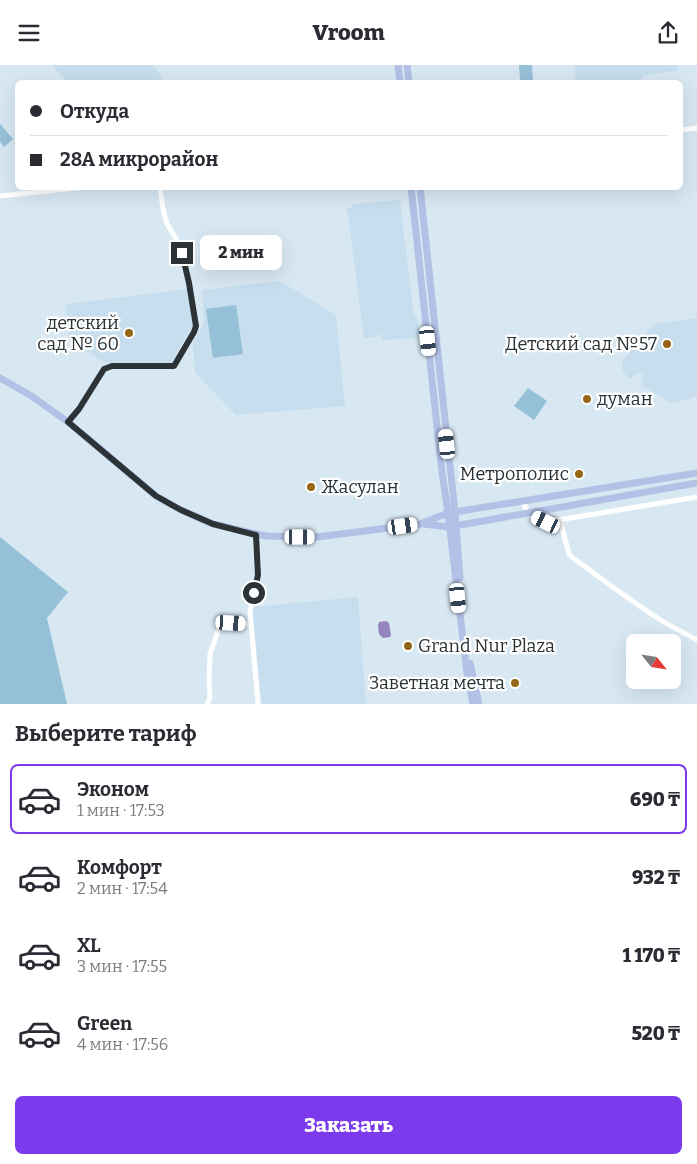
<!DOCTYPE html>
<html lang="ru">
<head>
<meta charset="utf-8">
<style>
	:root { --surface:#fff; --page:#f2f2f3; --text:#2b2b33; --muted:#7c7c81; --line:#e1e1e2; --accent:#7c3aed }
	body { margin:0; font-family:Bitter,serif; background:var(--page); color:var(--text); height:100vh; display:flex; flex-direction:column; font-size:19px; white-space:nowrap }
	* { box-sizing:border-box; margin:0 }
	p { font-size:16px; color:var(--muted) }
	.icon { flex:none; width:28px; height:28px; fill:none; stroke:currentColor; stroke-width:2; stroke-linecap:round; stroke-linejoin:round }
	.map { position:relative; height:639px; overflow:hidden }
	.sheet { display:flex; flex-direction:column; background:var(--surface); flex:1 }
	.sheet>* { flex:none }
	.guide { position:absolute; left:15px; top:15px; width:668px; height:110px; border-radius:8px; box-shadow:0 5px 20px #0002; display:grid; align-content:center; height:110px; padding:0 15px; background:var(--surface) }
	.needle { width:32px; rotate:120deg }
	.fabs { position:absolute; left:626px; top:569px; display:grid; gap:10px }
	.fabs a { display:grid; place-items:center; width:55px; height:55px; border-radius:8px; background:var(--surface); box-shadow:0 5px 20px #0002; font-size:25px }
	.end { position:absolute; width:22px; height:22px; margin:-11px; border:6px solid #2c3337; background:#fff; box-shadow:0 0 0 2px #fff }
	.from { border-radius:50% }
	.bubble { position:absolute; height:35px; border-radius:8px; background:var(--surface); box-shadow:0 5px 20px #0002; font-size:16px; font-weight:800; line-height:35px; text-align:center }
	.car { position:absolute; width:15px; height:30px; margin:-15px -8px; border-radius:6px; box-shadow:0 0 4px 1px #0007; background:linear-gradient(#fff 24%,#345 0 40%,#fff 0 76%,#345 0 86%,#fff 0) }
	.guide b { display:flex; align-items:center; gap:18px; height:48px; font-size:19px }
	.guide b+b { border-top:1px solid var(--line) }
	.guide i { width:12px; height:12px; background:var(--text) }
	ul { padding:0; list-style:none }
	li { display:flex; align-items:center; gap:15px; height:70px; margin:0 10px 8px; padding:0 5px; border:2px solid transparent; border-radius:8px }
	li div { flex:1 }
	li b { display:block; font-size:19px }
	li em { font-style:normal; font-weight:800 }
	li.active { border-color:var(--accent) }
	li>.icon { width:45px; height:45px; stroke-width:1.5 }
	h2 { padding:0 15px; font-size:22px; line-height:60px }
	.primary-button { display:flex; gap:10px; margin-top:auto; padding:10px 15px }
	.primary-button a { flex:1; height:58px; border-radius:8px; background:var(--accent); color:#fff; font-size:20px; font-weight:800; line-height:58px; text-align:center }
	header { display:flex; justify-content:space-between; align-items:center; height:65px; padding:0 15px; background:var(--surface); font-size:22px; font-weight:800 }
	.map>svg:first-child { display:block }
	.built { fill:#c6deed }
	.green { fill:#96bfd8 }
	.water { fill:#9584bd }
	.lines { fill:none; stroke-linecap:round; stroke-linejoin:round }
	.minor { stroke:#fff; stroke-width:5 }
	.major { stroke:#b2c2e6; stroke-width:7 }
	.route { stroke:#2c3337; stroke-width:6 }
	.poi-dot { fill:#956615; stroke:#fff; stroke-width:2 }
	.labels { text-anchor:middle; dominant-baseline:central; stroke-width:4.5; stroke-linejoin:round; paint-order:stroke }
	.poi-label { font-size:18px; fill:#2c3337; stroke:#fff; text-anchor:end }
</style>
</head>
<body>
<header><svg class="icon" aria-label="menu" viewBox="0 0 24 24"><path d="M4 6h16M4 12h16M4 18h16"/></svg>Vroom<svg class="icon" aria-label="share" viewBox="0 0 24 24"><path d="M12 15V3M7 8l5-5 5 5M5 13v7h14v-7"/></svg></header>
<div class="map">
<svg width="697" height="639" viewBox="0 0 697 639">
	<rect width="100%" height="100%" fill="#d8e8f3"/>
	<!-- built -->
	<g class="built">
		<path d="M52 0H153L160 10 163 17H67Z"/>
		<path d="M574 0H677L678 6 644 10 639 17H576Z"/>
		<path d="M400 135 414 251H416L421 273 382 275 381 269 372 273H364L347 143H352V139Z"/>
		<path d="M280 216 336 250 345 341 236 350 195 308 193 278 204 257 202 225Z"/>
		<path d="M187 224 193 261 170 299 105 298 69 275 66 239Z"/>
		<path d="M697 253V329L692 333 671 338 642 321 641 315 644 311 639 307 631 313H628L623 306 622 297 654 259Z"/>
		<path d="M358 532 366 639H262L252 542Z"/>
	</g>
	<!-- green -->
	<g class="green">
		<path d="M519 0H532L533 15 520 16Z"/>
		<path d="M0 59 13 74 4 82 0 77Z"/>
		<path d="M236 240 243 289 213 293 206 244Z"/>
		<path d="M528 323 547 336 534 355 514 341Z"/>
		<path d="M0 472 68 527 47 553 67 639H0Z"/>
	</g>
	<!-- water -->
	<path class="water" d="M386 556 389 558 391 570 390 572 383 573 379 569 378 561 379 557Z"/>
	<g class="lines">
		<!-- minor -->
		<g class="minor">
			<path d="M680 65 697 63"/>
			<path d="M0 131 86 122"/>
			<path d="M68 357 79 344 104 304 112 301H174L194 267 196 261 189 218 178 177 167 159 163 144 160 122"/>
			<path d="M523 436 527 448 546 457 697 432"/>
			<path d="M560 455 569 489 573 493C601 513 628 534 656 552 669 561 683 567 697 575"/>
			<path d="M256 470 259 510 250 546 258 639"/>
			<path d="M207 639 210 633 209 616 210 589 219 563 220 558 250 559"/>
		</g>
		<!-- major -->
		<g class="major">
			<path d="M398 0 400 18"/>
			<path d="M407 0 409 18"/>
			<path d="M411 122 442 407 448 448 467 608 473 639"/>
			<path d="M420 122 455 447 460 513"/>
			<path d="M0 313 30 330 68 357 156 431 181 445 213 459 266 471 317 472 420 459 448 448 697 408"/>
			<path d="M423 459 449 462 697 418"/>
			<path d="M470 598 479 639"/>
		</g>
	</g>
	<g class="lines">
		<!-- route -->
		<path class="route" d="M182 188 189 218 196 261 194 267 174 301H112L104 304 79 344 68 357 156 431 181 445 213 459 256 470 258 510 254 528"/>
	</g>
	<!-- markers -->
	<g class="poi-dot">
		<circle cx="129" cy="268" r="5"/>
		<circle cx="667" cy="279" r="5"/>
		<circle cx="587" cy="334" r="5"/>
		<circle cx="579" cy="409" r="5"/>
		<circle cx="311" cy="422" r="5"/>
		<circle cx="408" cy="581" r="5"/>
		<circle cx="515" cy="618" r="5"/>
	</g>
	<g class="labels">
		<!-- poi labels -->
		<g class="poi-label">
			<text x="119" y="258">детский<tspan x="119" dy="21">сад № 60</tspan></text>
			<text x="657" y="279">Детский сад №57</text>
			<text x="597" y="334" text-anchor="start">думан</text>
			<text x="569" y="409">Метрополис</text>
			<text x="321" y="422" text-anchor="start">Жасулан</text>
			<text x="418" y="581" text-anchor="start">Grand Nur Plaza</text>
			<text x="505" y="618">Заветная мечта</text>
		</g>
	</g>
</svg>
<div class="fabs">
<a><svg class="needle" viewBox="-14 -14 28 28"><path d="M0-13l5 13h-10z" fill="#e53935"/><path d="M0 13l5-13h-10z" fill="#7c7c81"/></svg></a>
</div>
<i class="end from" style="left:254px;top:528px"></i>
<i class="end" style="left:182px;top:188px"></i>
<div class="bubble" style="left:200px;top:170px;width:82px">2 мин</div>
<i class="car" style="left:428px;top:276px;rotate:174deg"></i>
<i class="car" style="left:447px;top:379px;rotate:354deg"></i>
<i class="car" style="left:546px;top:457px;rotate:296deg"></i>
<i class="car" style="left:403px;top:461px;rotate:82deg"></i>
<i class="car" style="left:300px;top:472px;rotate:90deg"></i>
<i class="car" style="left:458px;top:533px;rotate:174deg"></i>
<i class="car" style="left:231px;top:558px;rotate:93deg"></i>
<div class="guide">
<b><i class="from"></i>Откуда</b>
<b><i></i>28А микрорайон</b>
</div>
</div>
<section class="sheet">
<h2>Выберите тариф</h2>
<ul>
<li class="active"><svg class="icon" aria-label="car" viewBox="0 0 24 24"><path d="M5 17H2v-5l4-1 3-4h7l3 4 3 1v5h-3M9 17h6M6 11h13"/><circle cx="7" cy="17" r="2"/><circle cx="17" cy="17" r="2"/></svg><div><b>Эконом</b><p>1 мин · 17:53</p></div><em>690 ₸</em></li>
<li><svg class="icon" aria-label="car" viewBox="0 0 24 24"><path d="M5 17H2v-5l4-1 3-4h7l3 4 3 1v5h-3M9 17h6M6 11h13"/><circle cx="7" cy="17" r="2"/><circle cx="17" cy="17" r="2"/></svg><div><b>Комфорт</b><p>2 мин · 17:54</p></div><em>932 ₸</em></li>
<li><svg class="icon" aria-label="car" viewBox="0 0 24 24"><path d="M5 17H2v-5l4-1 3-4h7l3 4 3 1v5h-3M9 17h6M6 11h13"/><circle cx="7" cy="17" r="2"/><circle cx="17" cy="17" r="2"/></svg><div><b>XL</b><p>3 мин · 17:55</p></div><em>1 170 ₸</em></li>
<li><svg class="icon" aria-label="car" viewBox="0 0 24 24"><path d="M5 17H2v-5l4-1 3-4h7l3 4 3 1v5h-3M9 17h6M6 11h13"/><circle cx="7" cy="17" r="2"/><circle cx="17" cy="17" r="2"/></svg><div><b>Green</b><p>4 мин · 17:56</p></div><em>520 ₸</em></li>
</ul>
<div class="primary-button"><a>Заказать</a></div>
</section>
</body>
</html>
